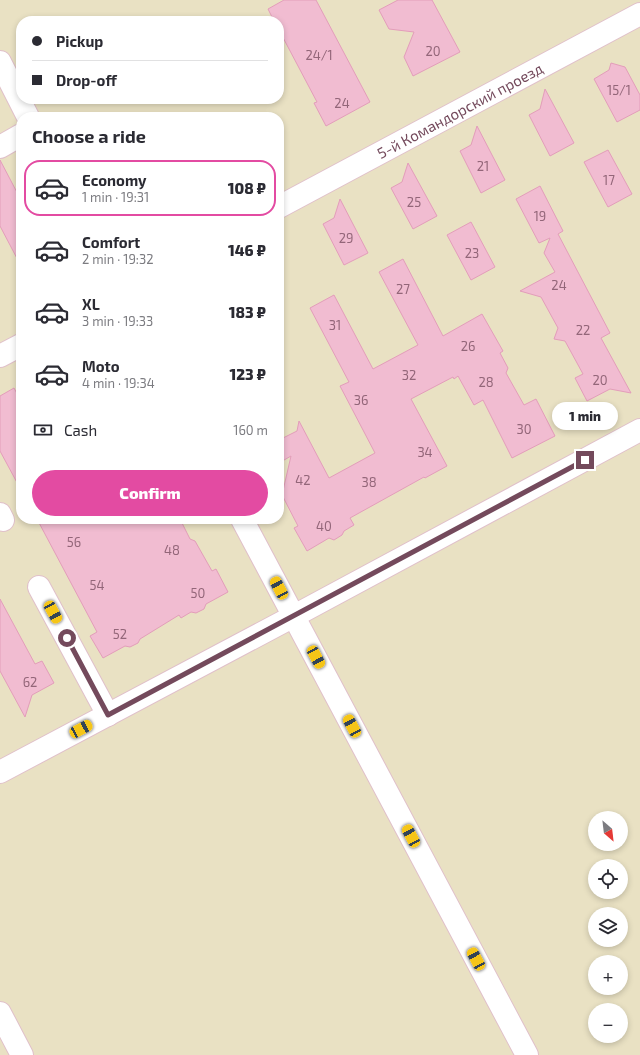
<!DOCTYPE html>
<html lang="en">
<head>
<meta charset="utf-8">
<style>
	:root { --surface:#fff; --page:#f7f7f7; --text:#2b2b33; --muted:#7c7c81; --line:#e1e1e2; --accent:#e34ba2 }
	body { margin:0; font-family:"Exo 2",sans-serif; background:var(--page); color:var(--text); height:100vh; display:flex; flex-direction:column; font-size:15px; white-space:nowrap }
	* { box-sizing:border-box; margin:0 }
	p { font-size:13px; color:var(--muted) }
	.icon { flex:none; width:22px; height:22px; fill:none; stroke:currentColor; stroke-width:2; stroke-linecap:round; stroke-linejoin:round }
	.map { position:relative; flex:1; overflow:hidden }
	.panel { position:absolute; left:16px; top:112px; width:268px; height:412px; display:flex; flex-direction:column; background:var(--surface); border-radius:16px; box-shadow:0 2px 6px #0003 }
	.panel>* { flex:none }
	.guide { position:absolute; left:16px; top:16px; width:268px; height:88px; border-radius:16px; box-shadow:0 2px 6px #0003; display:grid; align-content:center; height:88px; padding:0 16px; background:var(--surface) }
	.needle { width:26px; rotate:152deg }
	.tools { position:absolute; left:588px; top:811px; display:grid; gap:8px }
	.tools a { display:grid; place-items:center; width:40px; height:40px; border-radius:50%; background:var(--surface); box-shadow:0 2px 6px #0003; font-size:20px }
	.end { position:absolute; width:18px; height:18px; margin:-9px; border:5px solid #744a5c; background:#fff; box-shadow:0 0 0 2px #fff }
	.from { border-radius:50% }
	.bubble { position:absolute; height:28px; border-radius:14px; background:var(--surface); box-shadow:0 2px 6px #0003; font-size:13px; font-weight:800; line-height:28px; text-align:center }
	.car { position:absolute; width:12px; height:24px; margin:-12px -6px; border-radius:5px; box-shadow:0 0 3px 1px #0007; background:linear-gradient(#f5c518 24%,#345 0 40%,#f5c518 0 76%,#345 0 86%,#f5c518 0) }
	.guide b { display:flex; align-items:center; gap:14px; height:38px; font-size:15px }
	.guide b+b { border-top:1px solid var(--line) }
	.guide i { width:10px; height:10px; background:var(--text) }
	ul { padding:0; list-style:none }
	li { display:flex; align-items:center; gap:12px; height:56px; margin:0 8px 6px; padding:0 8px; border:2px solid transparent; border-radius:16px }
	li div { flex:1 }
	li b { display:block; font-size:15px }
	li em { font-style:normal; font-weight:800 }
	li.current { border-color:var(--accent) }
	li>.icon { width:36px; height:36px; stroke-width:1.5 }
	h2 { padding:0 16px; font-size:18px; line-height:48px }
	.pay { display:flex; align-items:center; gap:10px; height:44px; padding:0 16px; font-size:15px }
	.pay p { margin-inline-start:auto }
	.action { display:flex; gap:8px; margin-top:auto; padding:8px 16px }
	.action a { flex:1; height:46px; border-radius:24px; background:var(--accent); color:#fff; font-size:16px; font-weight:800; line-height:46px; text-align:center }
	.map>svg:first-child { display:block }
	.green { fill:#e9e1c3; fill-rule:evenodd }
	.building { fill:#f1bcd1; stroke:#e39dba }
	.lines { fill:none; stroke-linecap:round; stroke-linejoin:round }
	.minor-casing { stroke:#e0c0ca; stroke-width:24 }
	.minor { stroke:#fff; stroke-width:22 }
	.route { stroke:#744a5c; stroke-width:5 }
	.labels { text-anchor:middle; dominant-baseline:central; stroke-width:3; stroke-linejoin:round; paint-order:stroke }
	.number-label { font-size:13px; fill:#936679 }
	.street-label { font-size:15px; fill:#744a5c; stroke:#ffeaee }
</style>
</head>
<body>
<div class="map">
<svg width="640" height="1055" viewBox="0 0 640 1055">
	<rect width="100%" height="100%" fill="#fce4e8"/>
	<!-- green -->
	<path class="green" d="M0 0H640V1055H0ZM21 21H279V99H21ZM21 117H279V519H21ZM595 818H621V844H595ZM595 866H621V892H595ZM595 914H621V940H595ZM595 962H621V988H595ZM595 1010H621V1036H595Z"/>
	<!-- building -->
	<g class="building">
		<path d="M284 0H316L370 102 326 126 314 103 317 102 279 30V21H274L268 9Z"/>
		<path d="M398 0H432L460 52 413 76 404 57 414 32 389 29 379 10Z"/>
		<path d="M611 63 625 67 640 95V110L617 122 594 79 609 70Z"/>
		<path d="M545 89 574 143 550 156 529 115 540 109Z"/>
		<path d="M477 126 505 180 481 193 460 151 471 145Z"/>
		<path d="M608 150 632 194 608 207 584 162Z"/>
		<path d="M0 160 21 200V266L0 226Z"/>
		<path d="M408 163 437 216 413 229 391 188 402 182Z"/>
		<path d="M540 186 563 231 558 234 610 333 601 338 631 393 610 389 587 401 575 378 583 374 565 341 554 339 558 328 541 297 520 291 555 272 544 253 550 238 539 243 516 199Z"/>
		<path d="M340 199 368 253 344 265 323 224 334 218Z"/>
		<path d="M471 222 495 267 471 280 447 235Z"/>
		<path d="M403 259 443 336 482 314 503 351 500 353 508 368 506 373 524 405 536 399 555 436 512 458 483 400 474 405 458 376 454 379 453 377 411 399 447 466 425 478 424 477 350 518 354 525 344 531 342 535 334 540 329 538 307 551 294 528 298 526 282 495 291 456 279 463V440L297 431 299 421 329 478 375 453 340 386 349 382 310 308 334 295 373 369 418 345 379 272Z"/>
		<path d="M14 388 21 401V490L0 451V396Z"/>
		<path d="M37 519H180L190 539 195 541 212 571 216 569 228 592 206 604 204 609 196 613 191 612 181 618 179 615 140 639 138 643 130 647 125 646 103 658 90 636 97 632Z"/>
		<path d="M0 599 35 664 42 661 54 683 32 695 25 717 0 671Z"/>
	</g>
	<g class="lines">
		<defs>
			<g id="minor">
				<path d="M0 62 28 117"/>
				<path d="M0 147 21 135"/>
				<path id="s1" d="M279 207 640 14"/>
				<path d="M0 356 21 345"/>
				<path d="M0 514 3 520"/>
				<path d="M242 519 527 1055"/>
				<path d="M39 587 108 715"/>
				<path d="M0 772 294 616 640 430"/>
				<path d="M0 1013 22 1055"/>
			</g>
		</defs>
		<!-- minor casing -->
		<use href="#minor" class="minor-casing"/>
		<!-- minor -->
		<use href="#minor" class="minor"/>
	</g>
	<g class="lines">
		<!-- route -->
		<path class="route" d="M67 638 108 715 585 460"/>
	</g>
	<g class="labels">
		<!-- number labels -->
		<g class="number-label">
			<text x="433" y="51">20</text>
			<text x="319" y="55">24/1</text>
			<text x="619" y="90">15/1</text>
			<text x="342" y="103">24</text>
			<text x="483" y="166">21</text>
			<text x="609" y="180">17</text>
			<text x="414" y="202">25</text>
			<text x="540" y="216">19</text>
			<text x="346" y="238">29</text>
			<text x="472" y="253">23</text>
			<text x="559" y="285">24</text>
			<text x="403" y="289">27</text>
			<text x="335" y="325">31</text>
			<text x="583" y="330">22</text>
			<text x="468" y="346">26</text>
			<text x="409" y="375">32</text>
			<text x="600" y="380">20</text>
			<text x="486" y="382">28</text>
			<text x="361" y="400">36</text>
			<text x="524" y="429">30</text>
			<text x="425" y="452">34</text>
			<text x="303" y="480">42</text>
			<text x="369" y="482">38</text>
			<text x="324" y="526">40</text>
			<text x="74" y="542">56</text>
			<text x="172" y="550">48</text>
			<text x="97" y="585">54</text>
			<text x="198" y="593">50</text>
			<text x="120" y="634">52</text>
			<text x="30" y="682">62</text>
		</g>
		<!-- street labels -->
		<g class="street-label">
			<text stroke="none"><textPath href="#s1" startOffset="205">5-й Командорский проезд</textPath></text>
		</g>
	</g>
</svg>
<div class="tools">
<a><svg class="needle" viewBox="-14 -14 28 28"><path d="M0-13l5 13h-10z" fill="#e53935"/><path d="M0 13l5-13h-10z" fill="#7c7c81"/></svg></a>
<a><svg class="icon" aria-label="locate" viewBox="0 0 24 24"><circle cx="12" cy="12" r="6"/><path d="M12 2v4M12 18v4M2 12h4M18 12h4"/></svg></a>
<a><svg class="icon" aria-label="layers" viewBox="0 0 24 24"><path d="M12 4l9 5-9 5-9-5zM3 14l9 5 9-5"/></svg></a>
<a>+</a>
<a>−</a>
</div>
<i class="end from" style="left:67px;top:638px"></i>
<i class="end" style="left:585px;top:460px"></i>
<div class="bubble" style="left:552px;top:402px;width:66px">1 min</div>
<i class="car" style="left:279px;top:588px;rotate:332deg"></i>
<i class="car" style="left:53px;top:612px;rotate:151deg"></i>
<i class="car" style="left:316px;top:657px;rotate:152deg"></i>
<i class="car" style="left:352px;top:726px;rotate:332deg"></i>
<i class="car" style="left:81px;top:729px;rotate:62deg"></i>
<i class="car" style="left:411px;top:836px;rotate:332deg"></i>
<i class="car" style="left:476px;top:959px;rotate:332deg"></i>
<div class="guide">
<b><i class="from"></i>Pickup</b>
<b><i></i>Drop-off</b>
</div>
<section class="panel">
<h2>Choose a ride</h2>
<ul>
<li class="current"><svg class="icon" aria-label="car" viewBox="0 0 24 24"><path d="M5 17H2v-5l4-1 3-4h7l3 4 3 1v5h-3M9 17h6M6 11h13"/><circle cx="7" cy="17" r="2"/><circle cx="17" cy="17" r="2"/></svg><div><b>Economy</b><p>1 min · 19:31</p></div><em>108 ₽</em></li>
<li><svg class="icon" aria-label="car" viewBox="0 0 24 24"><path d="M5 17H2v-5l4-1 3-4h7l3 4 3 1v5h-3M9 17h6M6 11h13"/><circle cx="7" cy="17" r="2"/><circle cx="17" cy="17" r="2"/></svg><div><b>Comfort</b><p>2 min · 19:32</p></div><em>146 ₽</em></li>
<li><svg class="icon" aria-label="car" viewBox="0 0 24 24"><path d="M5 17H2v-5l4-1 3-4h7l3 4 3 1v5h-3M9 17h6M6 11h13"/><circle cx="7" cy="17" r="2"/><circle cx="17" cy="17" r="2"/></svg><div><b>XL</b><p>3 min · 19:33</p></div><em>183 ₽</em></li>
<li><svg class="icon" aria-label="car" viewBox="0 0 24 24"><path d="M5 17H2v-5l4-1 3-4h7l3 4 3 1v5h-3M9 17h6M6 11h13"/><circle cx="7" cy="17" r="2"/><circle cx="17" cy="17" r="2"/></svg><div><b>Moto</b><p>4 min · 19:34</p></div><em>123 ₽</em></li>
</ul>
<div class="pay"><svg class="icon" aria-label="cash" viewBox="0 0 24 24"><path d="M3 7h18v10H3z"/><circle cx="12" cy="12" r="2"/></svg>Cash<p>160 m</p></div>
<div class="action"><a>Confirm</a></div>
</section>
</div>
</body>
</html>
